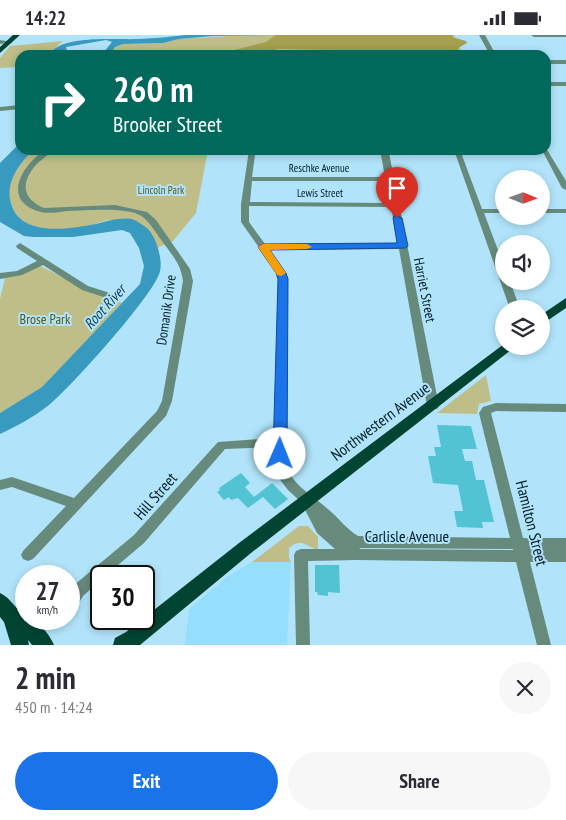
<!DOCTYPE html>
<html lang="en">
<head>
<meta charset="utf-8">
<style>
  body { margin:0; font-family:"PT Sans Narrow",sans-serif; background:#f7f7f7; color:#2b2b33; height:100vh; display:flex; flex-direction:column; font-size:19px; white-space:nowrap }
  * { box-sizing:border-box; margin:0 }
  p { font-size:16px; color:#7c7c81 }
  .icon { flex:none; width:28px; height:28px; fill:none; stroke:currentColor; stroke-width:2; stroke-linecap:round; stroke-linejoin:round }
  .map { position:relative; height:610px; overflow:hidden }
  .panel { display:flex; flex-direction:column; background:#fff; flex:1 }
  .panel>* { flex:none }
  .guide { position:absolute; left:15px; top:15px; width:536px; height:105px; border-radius:15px; box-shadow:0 2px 8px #0003; background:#00695c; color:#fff; overflow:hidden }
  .needle { width:32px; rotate:91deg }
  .controls { position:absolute; left:495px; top:135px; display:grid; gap:10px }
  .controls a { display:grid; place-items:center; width:55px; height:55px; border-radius:50%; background:#fff; box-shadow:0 2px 8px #0003; font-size:25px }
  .speed { position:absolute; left:15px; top:530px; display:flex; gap:10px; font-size:25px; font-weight:700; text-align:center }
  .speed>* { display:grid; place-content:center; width:65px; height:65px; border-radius:50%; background:#fff; box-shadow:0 2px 8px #0003; line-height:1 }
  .speed small { font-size:12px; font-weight:400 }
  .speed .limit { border:2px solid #111; border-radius:8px; background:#fff; color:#111 }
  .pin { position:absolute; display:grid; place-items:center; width:42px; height:42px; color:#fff; margin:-51px -21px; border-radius:50% 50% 50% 0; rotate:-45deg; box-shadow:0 0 5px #0007 }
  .pin .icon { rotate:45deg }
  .me { position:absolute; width:55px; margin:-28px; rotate:1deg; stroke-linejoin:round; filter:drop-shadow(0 0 4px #0008) }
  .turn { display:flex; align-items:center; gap:18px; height:105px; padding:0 15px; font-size:22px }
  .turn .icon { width:65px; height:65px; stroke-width:2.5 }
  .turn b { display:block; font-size:35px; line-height:42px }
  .round { display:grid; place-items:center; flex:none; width:52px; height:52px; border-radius:26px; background:#f7f7f7 }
  .head { display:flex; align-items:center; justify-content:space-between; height:85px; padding:0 15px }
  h1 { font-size:30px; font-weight:700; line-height:38px }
  .cta { display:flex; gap:10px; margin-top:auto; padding:10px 15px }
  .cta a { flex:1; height:58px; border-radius:30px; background:#1a73e8; color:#fff; font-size:20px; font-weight:700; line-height:58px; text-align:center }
  .cta a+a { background:#f7f7f7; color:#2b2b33 }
  .status { display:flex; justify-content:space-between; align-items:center; height:35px; padding:0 25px; background:#fff; direction:ltr }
  .status svg { height:14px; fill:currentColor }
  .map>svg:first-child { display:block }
  .built { fill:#95defe }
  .green { fill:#bfbe89 }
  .forest { fill:#a4a04f }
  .water { fill:#399abf }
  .building { fill:#51c3d2 }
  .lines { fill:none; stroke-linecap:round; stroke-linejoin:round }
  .minor { fill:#668a7b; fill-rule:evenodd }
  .major { fill:#004431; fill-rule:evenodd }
  .route { fill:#1a73e8; stroke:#114b97 }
  .slow { fill:#f59e0b }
  .labels { text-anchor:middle; stroke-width:4; stroke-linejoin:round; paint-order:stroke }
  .far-street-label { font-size:11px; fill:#021c26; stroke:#b1e4fa }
  .far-park-label { font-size:11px; fill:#585518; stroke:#b1e4fa }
  .street-label { font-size:14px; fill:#021c26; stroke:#b1e4fa }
  .park-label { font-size:14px; fill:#585518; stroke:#b1e4fa }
  .water-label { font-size:15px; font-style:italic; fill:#153f4f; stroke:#b1e4fa }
  .near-street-label { font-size:16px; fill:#021c26; stroke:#b1e4fa }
</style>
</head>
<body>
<div class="status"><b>14:22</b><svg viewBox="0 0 49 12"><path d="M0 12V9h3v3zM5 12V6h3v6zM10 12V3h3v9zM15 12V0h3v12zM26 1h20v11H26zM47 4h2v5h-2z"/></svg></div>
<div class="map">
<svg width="566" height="610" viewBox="0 0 566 610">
  <rect width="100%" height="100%" fill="#b1e4fa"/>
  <!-- built -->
  <polygon class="built" points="252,527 291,527 287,610 185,610 189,574 228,541"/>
  <!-- green -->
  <g class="green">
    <polygon points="245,0 454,0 463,19 261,15 260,20 123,20 113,15 115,12 123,9 163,8 179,4"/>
    <polygon points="63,6 52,16 53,20 20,20 20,32 0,33 0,23 10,11"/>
    <path d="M33,115H208L196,178L173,206L157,213L149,195C136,192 123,187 111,185C105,185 98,188 92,190C65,196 17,201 10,165C6,146 20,128 33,115Z"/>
    <polygon points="40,231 85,253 113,262 122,268 42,352 0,378 0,264 5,243"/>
    <polygon points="486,340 491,366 479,369 477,379 437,378"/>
    <path d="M299,491H308L318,502V515C307,512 301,502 289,513V523L291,527H252Z"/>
  </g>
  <!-- forest -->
  <polygon class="forest" points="276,0 453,0 452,2 466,6 467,8 458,13 458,17 447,17 278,14 264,20 219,19 266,7"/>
  <!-- water -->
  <g class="water">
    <path d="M186,0H276L213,1L179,4L163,8L123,9L115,12L113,15L123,20H107L104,17L112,7L106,5L66,12L68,20H53L52,16C68,0 116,5 139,4C155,3 170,2 186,0Z"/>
    <path d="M20,108V115H33C20,128 7,145 10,164C16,201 63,195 90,190C104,188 117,182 131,184C136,185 144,191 148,194C156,202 163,225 160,236C156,258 69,354 49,370C34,382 17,391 0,399V378L42,352L140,249L144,231L139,213L130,198L122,195L73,202H33L24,201L0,187V128Z"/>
  </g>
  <!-- building -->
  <g class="building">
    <polygon points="437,390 471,391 477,414 462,414 465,426 472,426 476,445 484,445 494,487 482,487 483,493 457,492 454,476 463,476 458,450 433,448 428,421 436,421 434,412 441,412"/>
    <polygon points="241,438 250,448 245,452 254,462 272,448 288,464 275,474 263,462 248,473 238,463 231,465 229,462 224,465 217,457 220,455 219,453"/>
    <polygon points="315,530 339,530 340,558 328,557 328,561 318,560 317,557 315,557"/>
  </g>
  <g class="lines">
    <!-- minor -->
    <g class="minor">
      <polygon points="479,0 485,0 496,20 490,20"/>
      <polygon points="531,0 566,0 566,2 534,2"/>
      <polygon points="0,5 12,7 0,9"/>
      <rect x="546" y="25" width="20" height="4"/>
      <rect x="546" y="47" width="20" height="4"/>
      <polygon points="20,70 20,74 0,76 0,72"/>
      <polygon points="546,113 566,146 566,155 562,153 542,115 546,115"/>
      <path d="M45,115H53C48,121 40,125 35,131C20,149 23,164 44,173L115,170L147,177L156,185L190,234L193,246L172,366L166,381L33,524L28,526L23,524L21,520L23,516L66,471L12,452L0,455V445L12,442L74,463L157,376L162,366L183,246C181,229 172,220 162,206C156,198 151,189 143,182C127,171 87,176 68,176C59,177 49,179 41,177C0,166 22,130 45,115Z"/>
      <path d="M249,115H387L389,118L439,371L437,374H429L427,371L399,214L269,215L285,238L288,245L286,431C293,451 314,461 329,475C339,483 346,494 358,501L510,503L479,378L483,372L496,368L566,369V377L496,376L491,378L523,503H566V527H530L551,610H537L516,527L357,525L308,526L310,610H296L294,520L296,516L301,514H335L317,498L301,467L288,455L278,442L274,431V412L225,414L144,508L105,541H101V545L83,561L74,576L69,578V558L73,551L134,500L218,407L275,403L278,245L277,238L241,187V169ZM255,120H381L385,142H252ZM252,146H386L390,168L250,167ZM249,171L391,172L398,208L265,209L249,187ZM359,513L513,514V515L361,514Z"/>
      <polygon points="454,115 460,115 482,174 504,174 504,178 484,178 504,231 504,246 510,246 520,274 510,274"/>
      <rect x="541" y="174" width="25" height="4"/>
      <polygon points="20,208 88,251 116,260 118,262 113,265 82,255 43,230 22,240 0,244 0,238 17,236 37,226 17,213 16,211"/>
    </g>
    <!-- major -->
    <g class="major">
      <polygon points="13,0 20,0 0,18 0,12"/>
      <polygon points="566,263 566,273 541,290 541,280"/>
      <polygon points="504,309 504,311 516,311 251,518 140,610 113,610 115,603 126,597 239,508"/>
      <path d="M0,558C11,563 16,575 26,581V584C38,584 50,600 54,610H32L28,605L29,610H11L4,587L0,582Z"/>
    </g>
  </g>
  <!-- route -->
  <polygon class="route" points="394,181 397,181 402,183 408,211 406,213 270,215 286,238 288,244 287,419 285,423 280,424 275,423 273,419 278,244 276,238 258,212 263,209 397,208 393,183"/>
  <!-- slow -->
  <polygon class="slow" points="263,209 307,209 312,212 307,214 270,215 286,238 281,241 277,240 258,212"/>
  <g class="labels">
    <!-- far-street labels -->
    <g class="far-street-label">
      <text x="319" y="137">Reschke Avenue</text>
      <text x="320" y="162">Lewis Street</text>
    </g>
    <!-- far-park labels -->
    <g class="far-park-label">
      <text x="161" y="159">Lincoln Park</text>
    </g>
    <!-- street labels -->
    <g class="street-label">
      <text transform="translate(425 255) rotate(79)" y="5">Harriet Street</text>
      <text transform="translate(166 275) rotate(-82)" y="5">Domanik Drive</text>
    </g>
    <!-- park labels -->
    <g class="park-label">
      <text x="45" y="289">Brose Park</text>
    </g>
    <!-- water labels -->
    <g class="water-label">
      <text transform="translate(105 272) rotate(-48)" y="5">Root River</text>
    </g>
    <!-- near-street labels -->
    <g class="near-street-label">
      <text transform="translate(380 386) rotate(-37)" y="6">Northwestern Avenue</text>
      <text transform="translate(155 461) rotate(-49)" y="6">Hill Street</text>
      <text transform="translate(532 488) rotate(76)" y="6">Hamilton Street</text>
      <text x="407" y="507">Carlisle Avenue</text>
    </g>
  </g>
</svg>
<div class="controls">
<a><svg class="needle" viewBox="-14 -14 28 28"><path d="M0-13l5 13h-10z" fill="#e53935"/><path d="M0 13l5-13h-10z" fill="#7c7c81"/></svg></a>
<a><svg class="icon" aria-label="sound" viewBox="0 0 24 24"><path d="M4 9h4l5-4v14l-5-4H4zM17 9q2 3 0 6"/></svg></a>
<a><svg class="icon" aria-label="layers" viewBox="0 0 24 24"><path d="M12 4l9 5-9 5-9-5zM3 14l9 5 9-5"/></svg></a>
</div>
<div class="speed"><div>27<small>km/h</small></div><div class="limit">30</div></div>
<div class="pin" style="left:397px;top:183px;background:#d93025"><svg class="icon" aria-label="arrive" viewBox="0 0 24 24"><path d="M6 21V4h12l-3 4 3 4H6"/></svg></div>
<svg class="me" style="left:280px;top:419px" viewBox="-20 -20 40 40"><circle r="19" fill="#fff"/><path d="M0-13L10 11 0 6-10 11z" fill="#1a73e8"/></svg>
<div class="guide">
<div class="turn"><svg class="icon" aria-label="right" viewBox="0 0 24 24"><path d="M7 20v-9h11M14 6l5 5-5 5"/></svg><div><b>260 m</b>Brooker Street</div></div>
</div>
</div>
<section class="panel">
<div class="head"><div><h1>2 min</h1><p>450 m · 14:24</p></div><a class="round"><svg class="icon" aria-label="close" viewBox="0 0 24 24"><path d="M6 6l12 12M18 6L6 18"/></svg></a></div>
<div class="cta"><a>Exit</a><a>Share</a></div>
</section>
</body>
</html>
